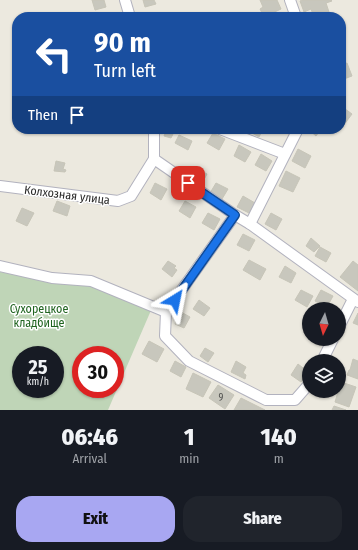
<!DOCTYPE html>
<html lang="en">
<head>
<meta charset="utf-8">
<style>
  body { margin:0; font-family:"Fira Sans Condensed",sans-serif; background:#20242c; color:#f1f3f6; height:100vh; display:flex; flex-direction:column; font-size:15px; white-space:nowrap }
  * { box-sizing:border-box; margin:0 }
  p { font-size:13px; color:#9ea1a6 }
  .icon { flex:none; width:22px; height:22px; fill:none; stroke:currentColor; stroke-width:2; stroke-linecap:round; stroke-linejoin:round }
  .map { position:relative; height:410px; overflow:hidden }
  .drawer { display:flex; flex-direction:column; background:#171b24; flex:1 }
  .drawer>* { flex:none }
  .guide { position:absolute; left:12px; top:12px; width:334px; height:122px; border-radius:16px; box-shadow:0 1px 3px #0004; background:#1a4fa0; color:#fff; overflow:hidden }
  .needle { width:26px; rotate:185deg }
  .tools { position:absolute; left:302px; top:302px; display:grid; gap:8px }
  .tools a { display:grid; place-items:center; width:44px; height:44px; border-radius:50%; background:#171b24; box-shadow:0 1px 3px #0004; font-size:20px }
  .speed { position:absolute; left:12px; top:346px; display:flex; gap:8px; font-size:20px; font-weight:700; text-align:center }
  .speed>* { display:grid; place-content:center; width:52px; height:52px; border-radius:50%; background:#171b24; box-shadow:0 1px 3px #0004; line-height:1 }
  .speed small { font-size:10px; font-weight:400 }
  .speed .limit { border:6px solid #d22; background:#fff; color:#111 }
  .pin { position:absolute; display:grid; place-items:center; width:34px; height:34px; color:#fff; margin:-17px; border-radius:8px; box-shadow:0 2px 6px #0006 }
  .me { position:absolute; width:44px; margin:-22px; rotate:35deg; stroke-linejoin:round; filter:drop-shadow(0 0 3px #0008) }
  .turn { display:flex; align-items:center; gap:14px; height:84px; padding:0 16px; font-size:18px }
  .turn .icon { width:52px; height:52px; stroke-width:2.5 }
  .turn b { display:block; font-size:28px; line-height:34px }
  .then { display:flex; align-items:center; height:38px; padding:0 16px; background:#0003; gap:8px; font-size:15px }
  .eta { display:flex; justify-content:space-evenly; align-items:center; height:68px; text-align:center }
  .eta b { font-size:24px; font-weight:800; line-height:28px }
  .button { display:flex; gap:8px; margin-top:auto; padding:8px 16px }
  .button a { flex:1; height:46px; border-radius:16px; background:#a8a7f2; color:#111; font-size:16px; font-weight:800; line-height:46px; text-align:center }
  .button a+a { background:#20242c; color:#f1f3f6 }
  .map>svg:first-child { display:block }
  .cemetery { fill:#bfd5b7; fill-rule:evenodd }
  .building { fill:#c8c7bd; stroke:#c7c5b8 }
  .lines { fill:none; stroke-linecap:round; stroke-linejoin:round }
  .minor-casing { stroke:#b2b2be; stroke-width:12 }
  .minor { stroke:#fff; stroke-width:10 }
  .route-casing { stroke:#114b97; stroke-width:10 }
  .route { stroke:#1a73e8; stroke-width:7 }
  .labels { text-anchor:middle; stroke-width:3; stroke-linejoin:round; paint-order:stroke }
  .number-label { font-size:10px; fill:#525250 }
  .street-label { font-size:12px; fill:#2b2b2b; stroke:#fff }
  .park-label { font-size:12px; fill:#206420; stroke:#fff }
</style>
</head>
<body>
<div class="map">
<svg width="358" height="410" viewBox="0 0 358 410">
  <rect width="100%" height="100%" fill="#ece9df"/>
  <!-- cemetery -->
  <path class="cemetery" d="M0,272L92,283L152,308L108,410H0ZM21,355H55V389H21ZM81,355H115V389H81Z"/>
  <!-- building -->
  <g class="building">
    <polygon points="92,0 104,0 106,7 95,10"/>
    <polygon points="143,0 154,0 156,4 145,7"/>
    <polygon points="260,0 277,0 281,9 264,17 260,9 263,7"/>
    <polygon points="302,0 331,0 332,1 326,3 329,12 314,17 311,9 304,12 300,1"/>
    <polygon points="347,63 352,76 341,80 341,65"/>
    <polygon points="341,106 352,114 343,126 341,125"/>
    <polygon points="167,129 175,130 171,138 164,136"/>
    <polygon points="254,129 263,129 259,137 252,133"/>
    <polygon points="308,129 321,129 316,136"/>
    <polygon points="213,133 225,139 219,150 207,143"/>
    <polygon points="179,135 192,141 188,150 175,143"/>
    <polygon points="239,145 251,152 245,162 234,156"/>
    <polygon points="298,149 311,156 305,168 292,161"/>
    <polygon points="261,154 272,161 266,171 255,165"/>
    <polygon points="56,161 65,163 63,169 66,170 65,172 54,171"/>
    <polygon points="196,168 207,174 201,185 190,178"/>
    <polygon points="286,171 300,178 293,192 279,186"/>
    <polygon points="155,183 167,189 161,200 150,193"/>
    <polygon points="216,183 228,189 222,199 210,193"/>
    <polygon points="243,196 255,203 249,213 237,207"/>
    <polygon points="57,201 70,206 67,216 53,211"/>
    <polygon points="185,201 196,207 190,218 179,211"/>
    <polygon points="22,208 34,213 27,226 16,221"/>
    <polygon points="208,213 220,219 214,230 202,223"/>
    <polygon points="271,213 282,219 276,230 265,224"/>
    <polygon points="243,234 255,240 249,251 237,245"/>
    <polygon points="311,238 320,246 314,252 306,246"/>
    <polygon points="320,247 331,253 326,262 315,256"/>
    <polygon points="249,260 266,269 260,280 243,270"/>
    <polygon points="168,261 176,266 174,268 177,270 172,277 162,269"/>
    <polygon points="353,261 358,265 358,291 340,277"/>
    <polygon points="285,266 296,273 291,283 279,277"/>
    <polygon points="301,290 313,296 307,307 295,300"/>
    <polygon points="321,290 333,296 327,307 315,301"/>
    <polygon points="199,300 210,308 204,316 193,309"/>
    <polygon points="181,312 190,317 184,328 175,324"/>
    <polygon points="358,313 358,325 353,323"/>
    <polygon points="149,341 164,349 157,362 142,354"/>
    <polygon points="205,348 214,353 208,362 200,356"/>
    <polygon points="353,359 358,361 358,379 347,375 349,370 350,370"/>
    <polygon points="175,361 186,367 181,377 170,371"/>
    <polygon points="236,361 246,367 243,373 246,375 245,379 231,372"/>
    <polygon points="298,364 308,372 301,382 291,375"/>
    <polygon points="193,373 211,382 203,397 186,389"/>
    <polygon points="341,382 356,387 349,407 335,402"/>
    <polygon points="218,385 234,395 225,409 209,398"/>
    <polygon points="241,398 265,410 234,410"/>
    <polygon points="334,406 346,410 332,410"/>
  </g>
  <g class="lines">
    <!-- minor casing -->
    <g class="minor-casing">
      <g id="minor">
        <polyline points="125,0 130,17"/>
        <polyline points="290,0 296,17"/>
        <polyline points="220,129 285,154"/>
        <polyline points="154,159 235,215 250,224 358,302"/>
        <polyline points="0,186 118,201 131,196 154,159 154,129"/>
        <polyline points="235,215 166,312 165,336 189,361 266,400 295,400 309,384"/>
        <polyline points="250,224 298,129"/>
        <polyline points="0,266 52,278 91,281 166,312"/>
        <polyline points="339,327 353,299"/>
        <polyline points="322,361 333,339"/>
      </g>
    </g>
    <!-- minor -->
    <use href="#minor" class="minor"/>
  </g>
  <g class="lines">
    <!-- route casing -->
    <g class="route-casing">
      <polyline id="route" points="175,300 235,215 188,183"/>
    </g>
    <!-- route -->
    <use href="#route" class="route"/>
  </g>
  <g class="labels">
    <!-- number labels -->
    <g class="number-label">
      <text x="221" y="401">9</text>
    </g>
    <!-- street labels -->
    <g class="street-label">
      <text transform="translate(67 195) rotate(7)" y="4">Колхозная улица</text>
    </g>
    <!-- park labels -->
    <g class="park-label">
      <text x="39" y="313">Сухорецкое<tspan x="39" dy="14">кладбище</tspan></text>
    </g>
  </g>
</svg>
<div class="tools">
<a><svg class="needle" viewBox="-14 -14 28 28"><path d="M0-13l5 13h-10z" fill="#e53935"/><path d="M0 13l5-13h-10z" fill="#9ea1a6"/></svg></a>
<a><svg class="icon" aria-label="layers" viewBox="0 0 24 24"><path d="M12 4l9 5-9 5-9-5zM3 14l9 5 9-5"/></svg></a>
</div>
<div class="speed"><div>25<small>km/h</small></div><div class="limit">30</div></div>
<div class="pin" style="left:188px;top:183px;background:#d93025"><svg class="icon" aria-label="arrive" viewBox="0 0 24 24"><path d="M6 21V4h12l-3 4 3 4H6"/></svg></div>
<svg class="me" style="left:175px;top:300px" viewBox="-20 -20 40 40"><path d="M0-17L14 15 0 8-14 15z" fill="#1a73e8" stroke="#fff" stroke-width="4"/></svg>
<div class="guide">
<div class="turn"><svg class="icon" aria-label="left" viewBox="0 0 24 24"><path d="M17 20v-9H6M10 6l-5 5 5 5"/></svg><div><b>90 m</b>Turn left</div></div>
<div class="then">Then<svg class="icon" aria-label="arrive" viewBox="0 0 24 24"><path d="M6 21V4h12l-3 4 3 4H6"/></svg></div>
</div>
</div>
<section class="drawer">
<div class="eta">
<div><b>06:46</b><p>Arrival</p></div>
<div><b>1</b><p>min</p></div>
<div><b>140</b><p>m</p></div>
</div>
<div class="button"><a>Exit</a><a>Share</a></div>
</section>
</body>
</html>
